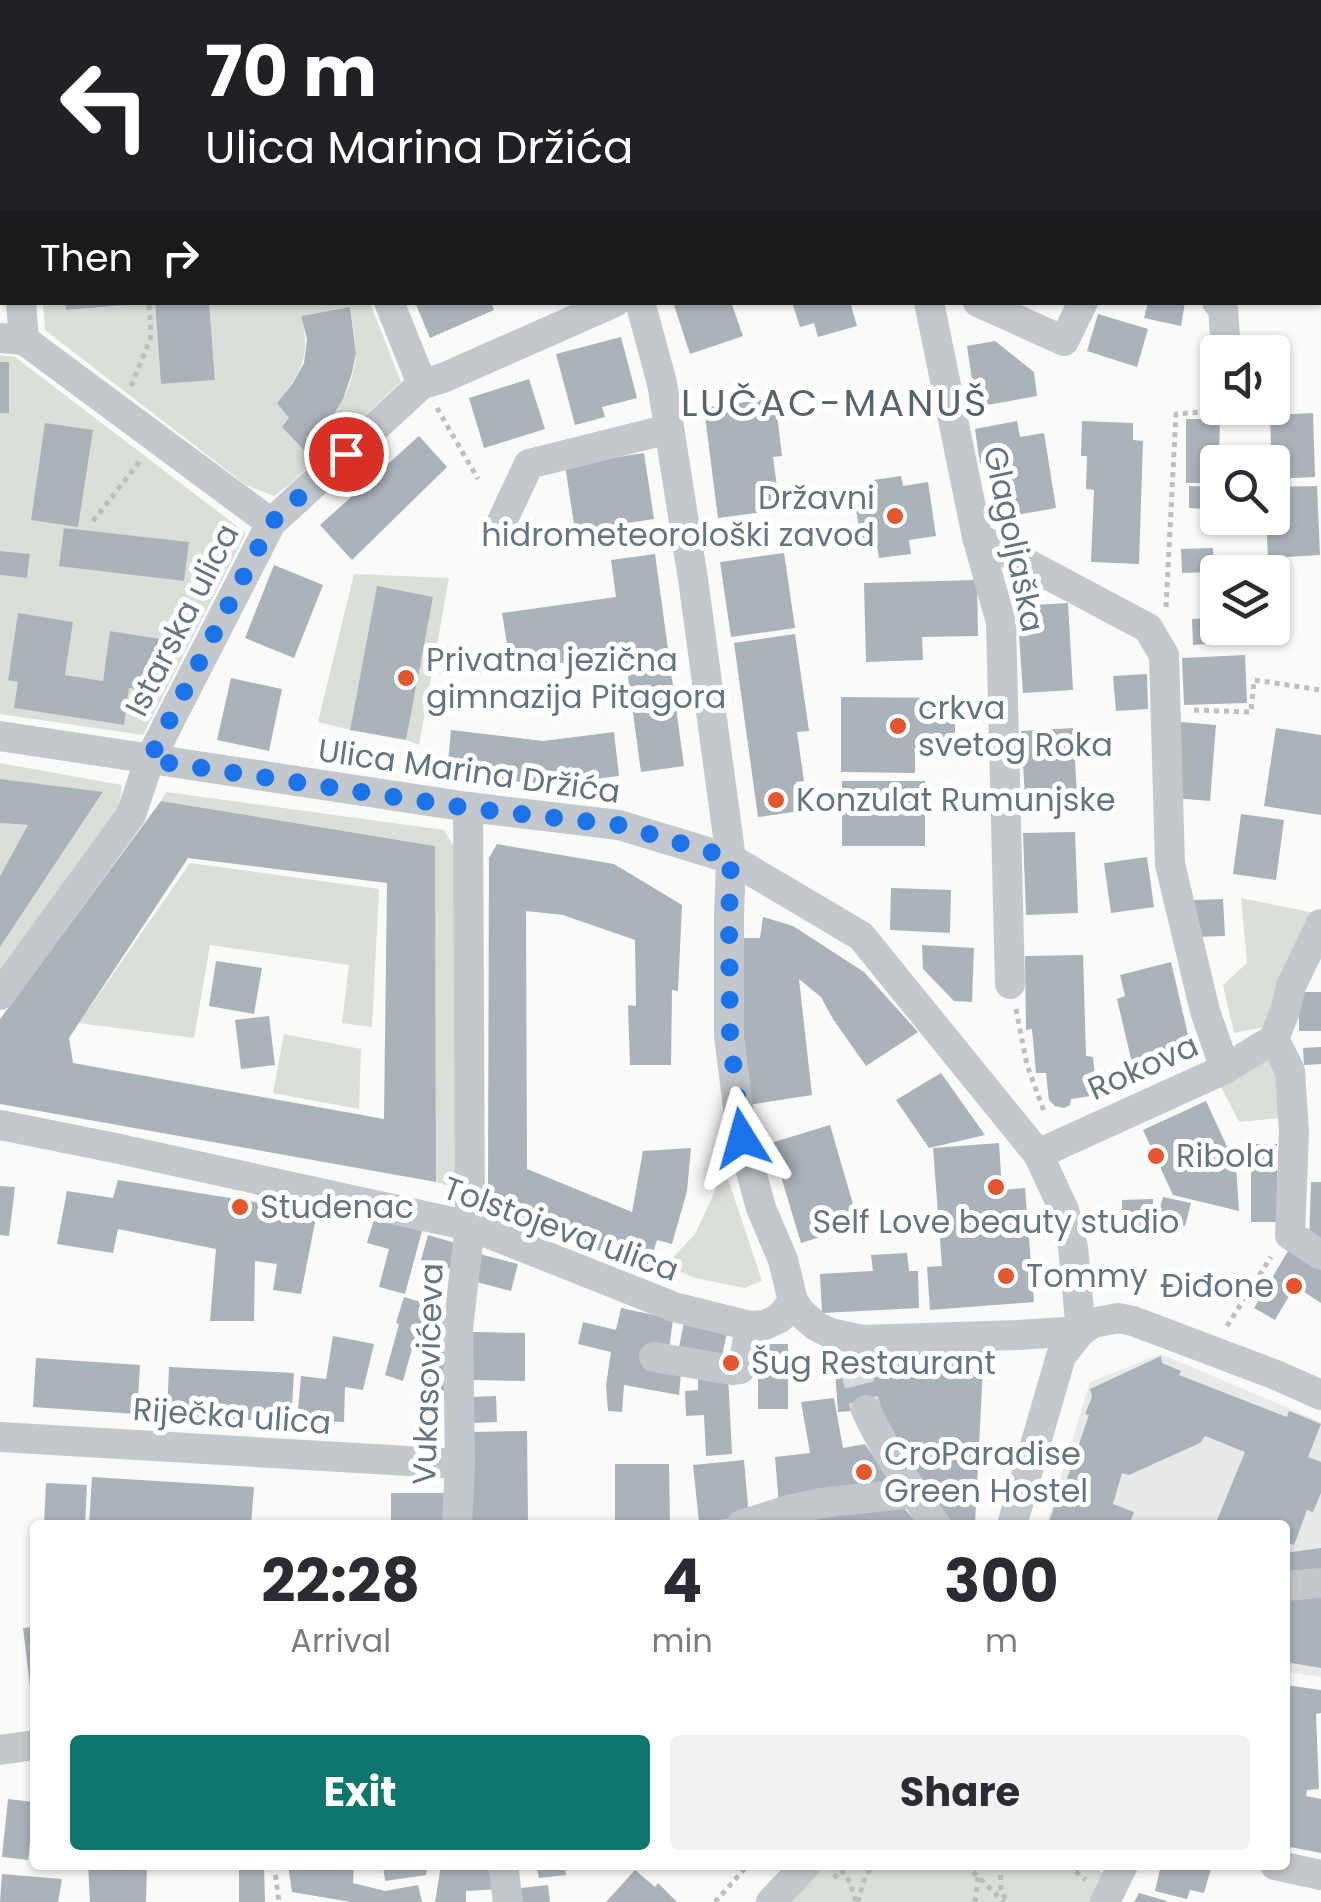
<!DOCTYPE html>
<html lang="en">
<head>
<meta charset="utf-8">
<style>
  body { margin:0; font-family:Poppins,sans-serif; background:#f2f2f3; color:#2b2b33; height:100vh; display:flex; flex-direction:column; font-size:38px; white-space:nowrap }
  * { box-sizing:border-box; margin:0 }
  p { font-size:32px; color:#7c7c81 }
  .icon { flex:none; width:55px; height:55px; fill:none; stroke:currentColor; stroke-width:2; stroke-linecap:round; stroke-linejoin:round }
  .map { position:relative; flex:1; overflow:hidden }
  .details { position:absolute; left:30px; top:1520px; width:1260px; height:350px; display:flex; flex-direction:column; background:#fff; border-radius:10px; box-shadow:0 2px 8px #0004 }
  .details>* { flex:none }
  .hud { position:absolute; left:0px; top:0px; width:1322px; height:305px; box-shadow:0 2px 8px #0004; background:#202124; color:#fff; overflow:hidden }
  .fabs { position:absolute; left:1200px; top:335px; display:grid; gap:20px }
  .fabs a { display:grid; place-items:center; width:90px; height:90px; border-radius:10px; background:#fff; box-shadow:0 2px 8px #0004; font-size:50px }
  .pin { position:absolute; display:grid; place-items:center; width:85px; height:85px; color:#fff; margin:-42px; border:5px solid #fff; border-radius:50%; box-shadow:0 2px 10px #0007 }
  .me { position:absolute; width:110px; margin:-55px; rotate:352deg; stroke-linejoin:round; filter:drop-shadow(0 0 8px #0008) }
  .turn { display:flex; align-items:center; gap:35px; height:210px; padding:0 40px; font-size:45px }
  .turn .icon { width:130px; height:130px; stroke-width:2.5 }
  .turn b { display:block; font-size:70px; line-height:85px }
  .then { display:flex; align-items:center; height:95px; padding:0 40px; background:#0003; gap:20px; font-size:38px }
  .eta { display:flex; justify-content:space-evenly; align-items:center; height:170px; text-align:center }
  .eta b { font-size:60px; font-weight:700; line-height:70px }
  .button { display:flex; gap:20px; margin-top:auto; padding:20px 40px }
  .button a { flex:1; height:115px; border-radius:10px; background:#0f766e; color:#fff; font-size:40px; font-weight:700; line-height:115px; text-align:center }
  .button a+a { background:#f2f2f3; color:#2b2b33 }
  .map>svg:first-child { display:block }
  .built { fill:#e8e9e9 }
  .green { fill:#dadfd7; fill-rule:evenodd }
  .building { fill:#aab3b9; fill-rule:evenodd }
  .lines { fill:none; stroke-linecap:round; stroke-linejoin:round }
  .minor-tunnel { stroke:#d5d9db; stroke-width:30; stroke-dasharray:30 15; stroke-linecap:butt }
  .path { stroke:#bbbfc2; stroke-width:5; stroke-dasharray:5 5; stroke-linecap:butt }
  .minor { stroke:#c3c8cc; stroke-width:30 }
  .route { stroke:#1a73e8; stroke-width:18; stroke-dasharray:0 32.4 }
  .poi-dot { fill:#e4572e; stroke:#fff; stroke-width:4 }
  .labels { text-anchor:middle; stroke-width:10; stroke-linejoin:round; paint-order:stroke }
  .poi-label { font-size:32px; fill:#657683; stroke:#fff; text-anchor:start }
  .street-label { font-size:32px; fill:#657683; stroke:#fff }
  .quarter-label { font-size:38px; letter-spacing:2.5px; fill:#57646e; stroke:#fff }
</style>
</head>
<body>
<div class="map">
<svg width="1321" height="1902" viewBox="0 0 1321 1902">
  <rect width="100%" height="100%" fill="#fafaf8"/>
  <!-- built -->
  <polygon class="built" points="1161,1354 1321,1422 1321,1677 1285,1672 1285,1525 1046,1525 1090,1382"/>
  <!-- green -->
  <g class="green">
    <path d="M43,303H65L66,310L123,306V303H155L162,384L215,380L209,303H370L401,382L290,484L274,496L246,485L45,330ZM350,307C352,323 356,339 356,354C354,391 329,425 304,450L289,418L277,403C302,372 311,356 301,316Z"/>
    <path d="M0,355L15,357L246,533L143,735L0,714V575L27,578L30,555L0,551V413H9V363L0,362ZM19,614L73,622L65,675L103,681L110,631L161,639L153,691L129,688L123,725L15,708L18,682L8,679Z"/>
    <polygon points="354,574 449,578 419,745 406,740 432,597 377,587 350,730 318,722"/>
    <polygon points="0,763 122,785 118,812 0,975 0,947 103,793 0,779"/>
    <polygon points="166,792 444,830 454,847 456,1188 436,1182 435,846 161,801"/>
    <polygon points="0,823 28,825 0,876"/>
    <polygon points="190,863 379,889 372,1027 342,1023 349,965 210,945 194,1038 79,1023"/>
    <polygon points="1241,898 1315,913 1270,1026 1234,1033 1223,985 1247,963"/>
    <polygon points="284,1034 361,1049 359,1109 273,1093"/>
    <polygon points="1270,1054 1279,1074 1279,1118 1239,1122 1219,1083"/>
    <polygon points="722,1161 762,1281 744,1288 695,1278 666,1265 695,1234 715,1191"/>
    <polygon points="826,1865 1093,1865 1108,1878 1092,1902 790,1902"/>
  </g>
  <!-- building -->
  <g class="building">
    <polygon points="65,302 127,302 127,305 66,310"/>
    <polygon points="155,302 209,302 215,380 161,384"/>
    <polygon points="415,302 491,302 494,310 430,338"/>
    <polygon points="673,302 731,302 743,336 690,354"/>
    <polygon points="792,302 850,302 857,326 818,337 814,323 800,327"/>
    <polygon points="1148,302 1185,302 1181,326 1144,318"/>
    <polygon points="350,307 356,353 352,373 343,399 324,430 304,450 282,427 289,418 277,403 293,383 304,363 307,339 301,316"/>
    <polygon points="1098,314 1148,329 1137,367 1087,351"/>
    <polygon points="621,337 637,398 602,407 605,417 575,425 556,354"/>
    <polygon points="995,341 1034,372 1037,396 976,407 967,346"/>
    <rect x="0" y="362" width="9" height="51"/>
    <polygon points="529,379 545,429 484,448 469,398"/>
    <polygon points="775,398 782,456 773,457 780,510 718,518 704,408"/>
    <polygon points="1313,413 1315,477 1272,479 1270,415"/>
    <polygon points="1186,419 1220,419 1218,483 1186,483"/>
    <polygon points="1017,421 1020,437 1044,433 1056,508 1010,516 1003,473 987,476 986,463 980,463 975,429"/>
    <polygon points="1082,421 1133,423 1133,440 1143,441 1139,564 1091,562 1094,490 1086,489 1087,456 1081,456"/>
    <polygon points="45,423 93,430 78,527 31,520"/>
    <polygon points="419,436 447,467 352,560 320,525"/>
    <polygon points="644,453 654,519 575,531 565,465"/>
    <polygon points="901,476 903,486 928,482 936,536 909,540 911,554 879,558 876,539 861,542 854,496 875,493 873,480"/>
    <polygon points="1189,486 1218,487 1218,510 1189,508"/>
    <polygon points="1317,486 1320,555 1268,558 1266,518 1272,518 1272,487"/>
    <polygon points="64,528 189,542 184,581 59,566"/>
    <polygon points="1213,548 1214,572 1182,573 1181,549"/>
    <polygon points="0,551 30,554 27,578 0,575"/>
    <polygon points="784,553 795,628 731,637 720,562"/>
    <polygon points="655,554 684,766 641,772 625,654 511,670 502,613 616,597 611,560"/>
    <polygon points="274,565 323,585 294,658 245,638"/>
    <polygon points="977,580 978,636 922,637 923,660 866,662 864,583"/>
    <polygon points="1218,582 1218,610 1207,611 1205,584"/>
    <polygon points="377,586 433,597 406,740 350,730"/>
    <polygon points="1068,603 1073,690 1023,693 1017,606"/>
    <polygon points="18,613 73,622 65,675 103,681 110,631 161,639 153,691 129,688 124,725 14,708 18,682 8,680"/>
    <polygon points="1218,618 1218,628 1247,628 1248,641 1193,645 1192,619"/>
    <polygon points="795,634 809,731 797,732 804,781 796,782 800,811 758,817 734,643"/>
    <polygon points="1245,655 1247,703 1184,705 1182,658"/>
    <polygon points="1147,674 1148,709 1116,711 1113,676"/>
    <polygon points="231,678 282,689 269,751 217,740"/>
    <polygon points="841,697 955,698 955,754 915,754 915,773 841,772"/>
    <polygon points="1181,722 1216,725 1210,801 1174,798"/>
    <polygon points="1073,728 1077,794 1025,797 1021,731"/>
    <polygon points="1276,728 1321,735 1321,815 1264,806"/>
    <polygon points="451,730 543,741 614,732 619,776 544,785 447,773"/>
    <polygon points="0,779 103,792 0,947 0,876 28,825 0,823"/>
    <rect x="842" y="781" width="83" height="65"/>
    <path d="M161,801L435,846L436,1182L0,1104V1019ZM188,858L387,883L384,1119L73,1063L69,1038Z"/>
    <polygon points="1241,814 1284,820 1276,880 1233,874"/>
    <polygon points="1075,832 1078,913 1026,915 1023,833"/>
    <polygon points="497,844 614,864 682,905 678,991 672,990 671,1065 630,1065 628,1005 636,1006 635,940 563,915 526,911 527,1169 632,1212 643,1151 691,1148 687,1191 672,1244 657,1240 649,1266 600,1251 497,1206 491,1201 488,1190 489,858"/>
    <polygon points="1147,857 1154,907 1111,913 1104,863"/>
    <polygon points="891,888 951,890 950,933 890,930"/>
    <polygon points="1223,899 1225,936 1194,937 1193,900"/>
    <polygon points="763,917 793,926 864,972 918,1032 866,1066 833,1019 821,997 799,979 812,1095 748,1105 738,1027 741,938 760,938"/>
    <polygon points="922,945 974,948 972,1002 954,1001 923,969"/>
    <polygon points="1083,955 1086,1056 1093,1057 1097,1095 1071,1099 1070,1105 1064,1108 1055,1106 1049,1100 1046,1073 1036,1073 1032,1029 1026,1030 1025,956"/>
    <polygon points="216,961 262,968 254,1014 209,1006"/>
    <polygon points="1171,962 1189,1039 1168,1044 1171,1053 1132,1063 1117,999 1125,996 1120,975"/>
    <rect x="1299" y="992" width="22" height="39"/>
    <polygon points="269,1016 275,1065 241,1069 235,1020"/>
    <polygon points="1321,1047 1321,1064 1304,1065 1303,1048"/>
    <polygon points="941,1073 985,1135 929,1148 896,1100"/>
    <polygon points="1206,1101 1236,1166 1239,1211 1173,1195 1143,1130"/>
    <polygon points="830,1125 859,1225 801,1243 771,1143"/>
    <polygon points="999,1143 1002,1190 1025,1188 1034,1302 930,1310 927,1267 942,1266 933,1148"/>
    <rect x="1251" y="1144" width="26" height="78"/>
    <polygon points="118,1180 317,1212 301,1294 273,1290 277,1264 255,1261 254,1321 210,1321 216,1249 118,1229 113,1253 57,1244 67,1191 113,1198"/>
    <polygon points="1311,1182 1321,1182 1321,1241 1309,1241"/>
    <polygon points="0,1186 15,1187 9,1236 0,1235"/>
    <polygon points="1163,1197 1191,1203 1185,1226 1157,1219"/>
    <polygon points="1153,1199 1154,1230 1122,1231 1122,1200"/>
    <polygon points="374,1219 422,1231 405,1294 379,1287 389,1249 367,1243"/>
    <polygon points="428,1235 465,1246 458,1271 421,1260"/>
    <polygon points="1291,1246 1321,1265 1321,1303 1295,1286 1275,1320 1254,1308"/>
    <polygon points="472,1252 518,1264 511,1291 465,1279"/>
    <polygon points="907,1253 909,1271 918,1271 919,1308 822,1313 820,1274 873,1271 871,1255"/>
    <polygon points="404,1297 448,1310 441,1334 418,1327 403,1381 385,1375 399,1324 396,1323"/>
    <polygon points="621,1308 673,1319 669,1350 681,1373 679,1395 624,1385 622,1412 608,1411 606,1385 611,1352 578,1344 583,1322 616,1330"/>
    <polygon points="684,1322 727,1332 721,1361 678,1352"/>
    <polygon points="473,1332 525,1333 525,1381 472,1380"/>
    <polygon points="333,1336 374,1344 363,1390 345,1387 344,1422 297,1420 301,1376 326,1379"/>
    <rect x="758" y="1344" width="30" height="65"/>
    <polygon points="984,1347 975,1525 943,1525 881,1409 838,1412 834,1357"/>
    <polygon points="431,1352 445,1352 449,1391 428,1391 428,1381 422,1381 422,1361 432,1361"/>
    <polygon points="1161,1356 1162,1363 1181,1371 1179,1375 1287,1417 1289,1411 1321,1424 1308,1457 1321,1462 1321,1493 1313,1512 1307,1510 1294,1545 1285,1542 1285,1525 1215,1525 1245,1452 1205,1436 1200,1443 1129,1475 1122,1473 1113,1504 1134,1512 1129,1525 1048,1525 1056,1501 1059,1502 1089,1415 1085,1414 1092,1397 1090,1389"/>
    <polygon points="36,1358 140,1365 137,1414 33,1407"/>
    <polygon points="169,1367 294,1373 291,1422 167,1416"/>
    <polygon points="728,1374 732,1454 706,1456 704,1415 686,1416 685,1391 698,1390 698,1376"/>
    <polygon points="496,1396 497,1422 472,1423 471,1397"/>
    <polygon points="834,1398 843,1448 865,1444 895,1489 779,1505 775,1457 810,1453 801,1402"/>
    <polygon points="527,1431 528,1525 470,1525 470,1432"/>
    <polygon points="744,1460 749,1517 699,1522 693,1465"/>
    <polygon points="615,1464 669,1464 670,1524 615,1524"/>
    <polygon points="92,1477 254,1487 251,1525 89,1525"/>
    <polygon points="46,1483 87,1485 85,1525 44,1525"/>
    <rect x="391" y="1493" width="55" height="32"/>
    <polygon points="903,1507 919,1525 767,1525"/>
    <polygon points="1321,1548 1321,1571 1285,1575 1285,1553"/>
    <polygon points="1321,1591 1321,1668 1285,1662 1285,1594"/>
    <polygon points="35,1627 35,1686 30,1686 23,1628"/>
    <polygon points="1285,1685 1321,1690 1321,1713 1316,1714 1319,1789 1307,1790 1306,1796 1321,1799 1321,1853 1285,1846"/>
    <polygon points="8,1799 34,1802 28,1860 2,1857"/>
    <polygon points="88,1865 147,1865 146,1902 90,1902"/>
    <polygon points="239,1865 264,1865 265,1902 239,1902"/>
    <polygon points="288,1865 354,1865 353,1883 385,1891 418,1885 422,1902 351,1902 292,1892"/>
    <polygon points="383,1865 428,1865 426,1875 385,1881"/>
    <polygon points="441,1865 495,1865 500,1889 466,1891 466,1902 435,1902"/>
    <polygon points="536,1865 565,1865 566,1875 539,1878"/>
    <polygon points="1161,1865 1212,1865 1204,1893 1190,1890 1187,1899 1155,1891"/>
    <polygon points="635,1870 655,1887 658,1883 677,1902 606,1902"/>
    <polygon points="2,1874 62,1879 58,1902 0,1902"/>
    <polygon points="548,1885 550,1902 522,1902 521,1888"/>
    <polygon points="1139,1893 1167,1901 1166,1902 1134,1902"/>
  </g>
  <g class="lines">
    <!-- minor-tunnel -->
    <polyline class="minor-tunnel" points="852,1356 866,1410"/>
    <!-- path -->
    <g class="path">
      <polyline points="131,386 151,337 149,302"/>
      <polyline points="437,408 478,479"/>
      <polyline points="93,521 140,461"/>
      <polyline points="1166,607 1176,414 1202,412"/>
      <polyline points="1194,710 1251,712 1254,680 1321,690"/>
      <polyline points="1016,1009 1027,1065 1045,1114"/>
      <polyline points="1227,1326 1271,1257"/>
      <polyline points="274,1865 279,1902"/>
      <polyline points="966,1865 1004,1902"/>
      <polyline points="1000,1865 1001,1889 1005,1899"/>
      <polyline points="1068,1865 1086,1880"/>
      <polyline points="841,1870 850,1882 856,1902"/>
      <polyline points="834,1878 846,1865"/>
      <polyline points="715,1902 748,1865"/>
      <polyline points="858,1902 865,1876 873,1865"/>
      <polyline points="975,1902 978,1877"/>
    </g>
    <!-- minor -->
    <g class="minor">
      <polyline points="3,0 3,2"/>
      <polyline points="268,0 269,2"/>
      <polyline points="537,0 538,2"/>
      <polyline points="802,0 802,2"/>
      <polyline points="990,2 990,0"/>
      <polyline points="1320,194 1321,194"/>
      <polyline points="21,302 24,340"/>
      <polyline points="389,302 422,384"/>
      <polyline points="640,302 662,383 693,579 731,859 729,916 729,1036 742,1138 761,1208 783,1260 793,1301 802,1314 816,1326 830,1333 862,1340 1018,1335 1081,1331"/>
      <polyline points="929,302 977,537 1001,622 1010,984"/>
      <polyline points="978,302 1064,341 1083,302"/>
      <polyline points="1217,302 1223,307 1226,352"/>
      <polyline points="0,338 24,340 271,523"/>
      <polyline points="1230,408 1230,410"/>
      <polyline points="496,534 529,464 669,429"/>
      <polyline points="977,537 1148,628 1164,655 1170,864 1205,1011 1225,1069"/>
      <polyline points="0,736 468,807 619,825 731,859 861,936 1038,1154 1064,1210 1073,1247 1081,1331"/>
      <polyline points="0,995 131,815 149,761 271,523 422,384 443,378 615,302"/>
      <polyline points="1274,1039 1290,1071 1294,1132 1290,1235 1321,1255"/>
      <polyline points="0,1125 115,1148 470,1226 674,1307 750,1326 765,1325 780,1318 793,1301"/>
      <polyline points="1038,1154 1225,1069 1274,1039 1285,1011 1291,986 1321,924"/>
      <polyline points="654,1357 732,1370 740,1369 744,1361 750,1326"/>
      <path d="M866,1410C885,1451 910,1489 936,1525"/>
      <polyline points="0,1437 460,1464"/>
      <polyline points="457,1525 460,1464 458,1328 470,1226 468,807"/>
      <polyline points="741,1525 785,1511 821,1503 913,1493"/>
      <polyline points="1012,1525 1061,1356 1081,1331 1093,1323 1118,1318 1133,1321 1276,1375 1321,1395"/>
      <polyline points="1285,1586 1321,1583"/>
      <polyline points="0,1750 35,1745"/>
      <polyline points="503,1865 508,1902"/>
      <polyline points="1275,1865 1321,1875"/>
      <polyline points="771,1902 806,1865"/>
      <polyline points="1105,1902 1123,1865"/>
    </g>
  </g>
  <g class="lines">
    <!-- route -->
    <polyline class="route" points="346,454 271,523 149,760 468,808 619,825 731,858 729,916 730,1036 742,1138"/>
  </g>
  <!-- markers -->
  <g class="poi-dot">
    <circle cx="895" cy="516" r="10"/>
    <circle cx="406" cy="678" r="10"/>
    <circle cx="898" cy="726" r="10"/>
    <circle cx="776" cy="800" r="10"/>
    <circle cx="1156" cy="1156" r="10"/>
    <circle cx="996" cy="1187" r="10"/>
    <circle cx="240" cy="1207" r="10"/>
    <circle cx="1006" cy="1276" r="10"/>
    <circle cx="1294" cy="1286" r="10"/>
    <circle cx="731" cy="1363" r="10"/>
    <circle cx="864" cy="1472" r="10"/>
  </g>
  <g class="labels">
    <!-- poi labels -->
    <g class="poi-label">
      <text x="875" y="509" text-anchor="end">Državni<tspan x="875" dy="37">hidrometeorološki zavod</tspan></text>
      <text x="426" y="671">Privatna jezična<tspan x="426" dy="37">gimnazija Pitagora</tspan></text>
      <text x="918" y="719">crkva<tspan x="918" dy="37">svetog Roka</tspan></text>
      <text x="796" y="811">Konzulat Rumunjske</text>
      <text x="1176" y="1167">Ribola</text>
      <text x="260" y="1218">Studenac</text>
      <text x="996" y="1233" text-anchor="middle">Self Love beauty studio</text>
      <text x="1026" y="1287">Tommy</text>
      <text x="1274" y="1297" text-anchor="end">Điđone</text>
      <text x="751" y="1374">Šug Restaurant</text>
      <text x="884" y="1465">CroParadise<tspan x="884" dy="37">Green Hostel</tspan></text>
    </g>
    <!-- street labels -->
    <g class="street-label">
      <text transform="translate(1014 539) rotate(78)" y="11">Glagoljaška</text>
      <text transform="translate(182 620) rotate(-63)" y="11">Istarska ulica</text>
      <text transform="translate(469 771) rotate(8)" y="11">Ulica Marina Držića</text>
      <text transform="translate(1143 1067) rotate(-24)" y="11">Rokova</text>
      <text transform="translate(561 1229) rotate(20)" y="11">Tolstojeva ulica</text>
      <text transform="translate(428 1374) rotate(-88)" y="11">Vukasovićeva</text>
      <text transform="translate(232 1416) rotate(4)" y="11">Riječka ulica</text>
    </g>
    <!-- quarter labels -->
    <g class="quarter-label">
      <text x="835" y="416">LUČAC-MANUŠ</text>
    </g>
  </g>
</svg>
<div class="fabs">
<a><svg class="icon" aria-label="sound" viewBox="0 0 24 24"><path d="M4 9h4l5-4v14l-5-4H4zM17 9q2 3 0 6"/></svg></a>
<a><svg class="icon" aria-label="search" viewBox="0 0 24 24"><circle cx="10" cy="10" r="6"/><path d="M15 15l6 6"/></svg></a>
<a><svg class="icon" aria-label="layers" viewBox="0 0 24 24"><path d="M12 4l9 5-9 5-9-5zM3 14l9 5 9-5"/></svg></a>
</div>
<div class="pin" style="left:346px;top:454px;background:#d93025"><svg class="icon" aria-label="arrive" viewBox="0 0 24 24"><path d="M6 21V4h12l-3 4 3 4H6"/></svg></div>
<svg class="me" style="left:742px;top:1138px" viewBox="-20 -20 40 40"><path d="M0-17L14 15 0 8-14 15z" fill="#1a73e8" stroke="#fff" stroke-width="4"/></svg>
<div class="hud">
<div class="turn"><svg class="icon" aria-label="left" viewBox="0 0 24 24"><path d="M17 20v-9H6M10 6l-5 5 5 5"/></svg><div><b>70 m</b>Ulica Marina Držića</div></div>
<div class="then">Then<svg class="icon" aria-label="right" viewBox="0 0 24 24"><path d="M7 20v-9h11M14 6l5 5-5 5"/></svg></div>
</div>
<section class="details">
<div class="eta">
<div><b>22:28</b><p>Arrival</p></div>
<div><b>4</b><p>min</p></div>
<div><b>300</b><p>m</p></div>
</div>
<div class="button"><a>Exit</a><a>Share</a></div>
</section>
</div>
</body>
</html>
